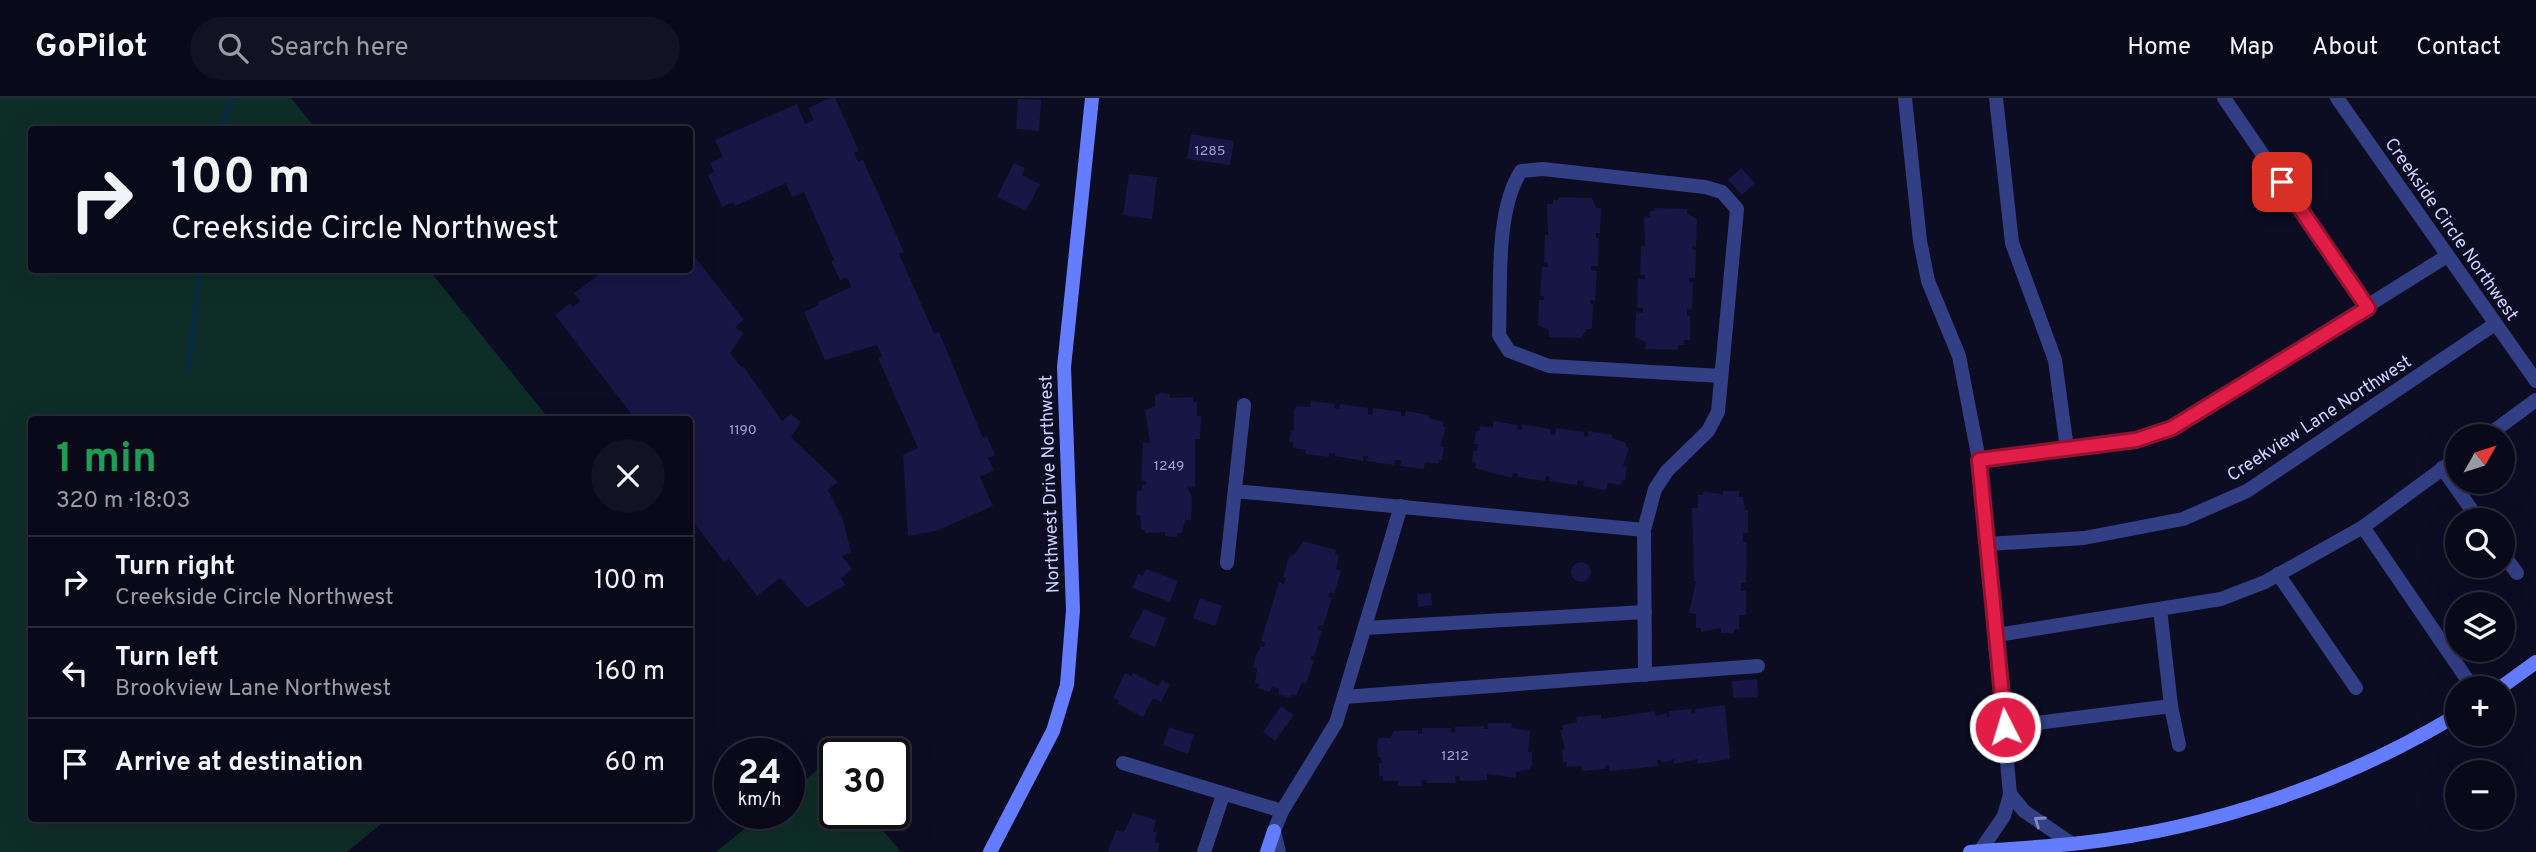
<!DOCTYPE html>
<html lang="en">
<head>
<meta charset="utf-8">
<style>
  body { margin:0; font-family:Overpass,sans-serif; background:#121223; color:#f1f3f6; height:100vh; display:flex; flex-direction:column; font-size:26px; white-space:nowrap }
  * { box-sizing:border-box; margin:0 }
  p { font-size:23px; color:#999aa2 }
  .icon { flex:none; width:38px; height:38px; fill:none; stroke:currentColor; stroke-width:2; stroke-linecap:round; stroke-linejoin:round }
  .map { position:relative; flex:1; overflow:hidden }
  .sheet { position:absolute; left:28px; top:318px; width:665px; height:406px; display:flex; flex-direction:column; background:#09091a; border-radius:7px; box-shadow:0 7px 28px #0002,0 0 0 2px #292a39 }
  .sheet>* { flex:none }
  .guide { position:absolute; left:28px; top:28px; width:665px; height:147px; border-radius:7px; box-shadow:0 7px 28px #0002,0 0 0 2px #292a39; background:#09091a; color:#f1f3f6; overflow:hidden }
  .needle { width:46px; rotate:51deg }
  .controls { position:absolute; left:2445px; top:326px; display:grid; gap:14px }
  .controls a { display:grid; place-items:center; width:70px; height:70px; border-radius:50%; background:#09091a; box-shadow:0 7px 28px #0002,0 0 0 2px #292a39; font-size:35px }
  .speed { position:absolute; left:714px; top:640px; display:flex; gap:14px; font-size:35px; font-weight:700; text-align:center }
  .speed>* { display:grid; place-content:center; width:91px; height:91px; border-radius:50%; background:#09091a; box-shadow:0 7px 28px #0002,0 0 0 2px #292a39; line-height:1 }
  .speed small { font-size:18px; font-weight:400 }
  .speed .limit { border:4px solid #111; border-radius:10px; background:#fff; color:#111 }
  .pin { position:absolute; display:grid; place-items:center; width:60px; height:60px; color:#fff; margin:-30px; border-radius:14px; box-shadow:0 4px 10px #0006 }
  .me { position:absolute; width:77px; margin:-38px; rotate:355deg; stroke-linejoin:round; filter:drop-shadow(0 0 5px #0008) }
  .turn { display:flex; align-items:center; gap:24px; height:147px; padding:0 28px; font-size:32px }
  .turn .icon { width:91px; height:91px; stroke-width:2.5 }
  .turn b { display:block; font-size:49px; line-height:60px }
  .round { display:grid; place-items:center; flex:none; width:74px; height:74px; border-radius:37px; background:#121223 }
  .head { display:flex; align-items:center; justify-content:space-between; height:119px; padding:0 28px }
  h1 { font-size:42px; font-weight:700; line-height:52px; color:#1e9e55 }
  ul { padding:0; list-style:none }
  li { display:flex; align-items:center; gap:21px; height:91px; padding:0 28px; border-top:2px solid #292a39 }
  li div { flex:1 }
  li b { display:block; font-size:26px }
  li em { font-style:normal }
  header { display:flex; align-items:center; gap:42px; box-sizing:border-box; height:98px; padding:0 35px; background:#09091a; border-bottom:2px solid #292a39 }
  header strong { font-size:33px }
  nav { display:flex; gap:38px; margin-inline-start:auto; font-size:24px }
  .search { width:490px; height:63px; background:#121223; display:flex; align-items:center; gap:18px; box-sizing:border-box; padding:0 24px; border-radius:38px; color:#999aa2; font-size:26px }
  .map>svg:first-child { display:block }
  .green { fill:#0e2d26 }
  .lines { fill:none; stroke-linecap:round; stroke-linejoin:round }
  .stream { stroke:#072a46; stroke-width:5 }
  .building { fill:#171645 }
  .street { stroke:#333f85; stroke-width:14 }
  .secondary { stroke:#647dff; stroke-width:14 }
  .oneway { stroke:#8088c2 }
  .route-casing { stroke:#92132f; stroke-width:18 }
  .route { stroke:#e11d48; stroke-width:12 }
  .labels { text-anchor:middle; stroke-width:7; stroke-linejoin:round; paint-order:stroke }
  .number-label { font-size:14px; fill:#a0a2d0 }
  .street-label { font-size:18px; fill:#cdd1ff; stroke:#0c0c23 }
</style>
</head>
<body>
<header>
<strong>GoPilot</strong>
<div class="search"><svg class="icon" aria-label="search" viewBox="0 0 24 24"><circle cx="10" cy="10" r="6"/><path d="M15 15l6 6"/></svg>Search here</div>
<nav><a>Home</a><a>Map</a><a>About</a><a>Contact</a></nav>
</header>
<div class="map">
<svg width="2536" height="754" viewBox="0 0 2536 754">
  <rect width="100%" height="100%" fill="#0c0c23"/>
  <!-- green -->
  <g class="green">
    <polygon points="0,0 291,0 316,31 32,32 32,172 429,172 550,322 32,322 32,721 387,721 347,754 0,754"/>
    <polygon points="827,664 835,673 835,716 869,716 901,754 716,754 763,716 789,716 789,695"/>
  </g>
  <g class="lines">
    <!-- stream -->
    <g class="stream">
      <polyline points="221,32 232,0"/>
      <polyline points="188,271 200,172"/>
    </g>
  </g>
  <!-- building -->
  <g class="building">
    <polygon points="830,0 835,0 859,53 854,55 858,64 863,62 904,154 899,156 934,235 939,234 983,340 987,338 995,357 988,360 994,372 980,379 993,408 936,433 908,438 903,357 918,350 878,260 882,258 877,247 825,262 804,214 819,207 818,204 851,189 847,179 840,182 831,163 834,162 804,94 792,99 786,85 735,108 733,104 722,109 708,77 714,74 710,65 723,59 715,42 797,6 805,26 814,22 808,10"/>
    <polygon points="1018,1 1041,2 1039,33 1016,31"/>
    <polygon points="1191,36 1234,43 1230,67 1187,61"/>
    <polygon points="1014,65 1025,70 1022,77 1040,86 1026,113 997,99"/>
    <polygon points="1741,70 1755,85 1742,97 1728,82"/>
    <polygon points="1129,76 1157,79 1152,121 1123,117"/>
    <polygon points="1559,99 1592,100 1596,110 1601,110 1600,135 1596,135 1596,140 1599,140 1598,168 1591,168 1591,172 1597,173 1595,203 1590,202 1590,206 1593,206 1592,231 1587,231 1581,240 1549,239 1549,232 1538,227 1539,202 1544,202 1544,198 1540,198 1542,169 1548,169 1548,165 1544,164 1545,137 1548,137 1547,106 1553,106 1553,102 1558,102"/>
    <polygon points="1655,110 1687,111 1687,116 1697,121 1696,148 1692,148 1692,152 1696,152 1695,180 1689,180 1689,184 1693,184 1692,212 1687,211 1687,218 1690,218 1690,242 1684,242 1684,247 1678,247 1678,252 1645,251 1646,244 1635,239 1636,214 1643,215 1643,210 1637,209 1638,181 1645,181 1645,177 1640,177 1641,148 1645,148 1644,118 1650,119 1650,113 1655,113"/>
    <polygon points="695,159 744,222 735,229 744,235 730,255 741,269 743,268 782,323 791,316 801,324 791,339 838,384 828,392 843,422 851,454 842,458 852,471 841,480 845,487 807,510 780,480 757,498 729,461 724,464 690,420 690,399 695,395 690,388 690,322 636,322 555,217 570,205 573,209 580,203 574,195 605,172 690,172 690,163"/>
    <polygon points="1160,295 1170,296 1170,300 1193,299 1193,304 1197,304 1197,318 1201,318 1200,341 1195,341 1195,389 1187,388 1192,399 1191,422 1185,422 1182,435 1177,435 1177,439 1165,438 1165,434 1145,435 1145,432 1141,432 1140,417 1136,417 1137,392 1142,393 1142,387 1146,387 1146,383 1141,383 1143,344 1150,345 1145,312 1155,308 1155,298"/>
    <polygon points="1311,303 1335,306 1334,310 1339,311 1340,306 1368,310 1368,316 1372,317 1373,310 1401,314 1401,318 1405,318 1406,313 1429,317 1429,320 1443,324 1443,329 1446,329 1440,348 1444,349 1442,362 1439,362 1438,366 1425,364 1424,371 1400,368 1401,362 1395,362 1394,367 1367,363 1368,358 1363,358 1363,363 1335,358 1335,356 1330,355 1329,359 1305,356 1306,352 1293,350 1293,344 1289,344 1291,332 1294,333 1294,312 1297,308 1310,309"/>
    <polygon points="1493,323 1518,327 1517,331 1522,332 1522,326 1551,331 1550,336 1555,337 1556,330 1584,334 1584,338 1588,339 1588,333 1612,337 1612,340 1626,345 1626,349 1629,350 1623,368 1627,369 1625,382 1622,382 1621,387 1608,385 1606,392 1583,388 1584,383 1578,382 1577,387 1549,383 1550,379 1546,378 1545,383 1517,379 1518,376 1513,375 1512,380 1475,370 1476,365 1472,364 1473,353 1477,353 1478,346 1474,346 1476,333 1479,333 1480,328 1493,330"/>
    <polygon points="1704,393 1723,397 1723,393 1739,393 1739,399 1743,399 1745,412 1748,412 1748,435 1743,435 1743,444 1747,444 1746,485 1741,485 1741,493 1746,493 1746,517 1739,517 1739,531 1734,531 1734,535 1721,535 1721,530 1701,534 1701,530 1696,530 1696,516 1689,515 1696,483 1694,483 1692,410 1698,410 1698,397 1703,397"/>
    <polygon points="1303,443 1336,452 1335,456 1339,457 1336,471 1341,473 1334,496 1330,494 1328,499 1332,500 1323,528 1319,527 1317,531 1322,533 1314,559 1311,558 1310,561 1314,562 1306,586 1302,585 1296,598 1292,597 1291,600 1278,596 1279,591 1272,589 1270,594 1258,590 1260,587 1255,585 1257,570 1253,569 1256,557 1261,548 1264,549 1266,545 1261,543 1279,484 1284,486 1286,480 1283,479 1289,459 1296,455"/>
    <circle cx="1581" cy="474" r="10"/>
    <polygon points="1146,471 1178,483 1170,504 1132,490 1138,476 1143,478"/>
    <polygon points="1431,495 1432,507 1418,509 1417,496"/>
    <polygon points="1200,500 1222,508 1215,528 1193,520"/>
    <polygon points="1144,511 1166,520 1155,549 1129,539"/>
    <polygon points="1125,575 1132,578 1133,575 1158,588 1162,582 1170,586 1161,604 1153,600 1143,619 1118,606 1119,603 1113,600"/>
    <polygon points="1757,581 1758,599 1733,600 1732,583"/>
    <polygon points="1725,607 1730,661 1698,666 1698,661 1674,666 1674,661 1662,665 1661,662 1657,662 1658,668 1610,673 1609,667 1605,668 1605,671 1582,673 1581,668 1567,669 1566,664 1563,664 1562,652 1565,651 1560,632 1563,632 1563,627 1577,624 1576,619 1601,617 1601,621 1655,613 1656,618 1666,615 1667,619 1670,618 1669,613 1691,611 1691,616 1696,615 1695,611"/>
    <polygon points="1281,608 1294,617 1275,643 1263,634"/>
    <polygon points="1488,625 1512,625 1511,629 1530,633 1528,654 1532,654 1532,667 1530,671 1516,674 1516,680 1487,676 1487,682 1460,683 1459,678 1455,678 1456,685 1427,685 1427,682 1421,682 1422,688 1398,688 1398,683 1383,683 1383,678 1379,678 1379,665 1382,665 1381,659 1378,659 1377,645 1379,640 1390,640 1394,633 1418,632 1418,636 1422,635 1422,630 1451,630 1451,635 1455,634 1455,629 1484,628 1484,631 1488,631"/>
    <polygon points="1169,629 1194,637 1188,656 1163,647"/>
    <polygon points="1133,715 1156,722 1153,733 1157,735 1155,744 1160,745 1158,754 1108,754 1116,732 1124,734"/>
  </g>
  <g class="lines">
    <!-- street -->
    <g class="street">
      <polyline points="1905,0 1920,143 1928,183 1959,258 1979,362 2010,696 2004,718 1980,753"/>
      <polyline points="1996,0 2012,145 2055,262 2067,351"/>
      <polyline points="2224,0 2368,210"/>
      <polyline points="2337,0 2536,283"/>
      <polyline points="2487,338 2536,302"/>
      <polyline points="1979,362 2136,342 2172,330 2447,158"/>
      <polyline points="2442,370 2479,422"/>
      <polyline points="1235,393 1644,432"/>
      <polyline points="2363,429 2473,590"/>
      <polyline points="1988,446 2084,440 2183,421 2247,393 2495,226"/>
      <polyline points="2502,455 2517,475"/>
      <polyline points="1227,465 1244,307"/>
      <polyline points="2278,476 2356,590"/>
      <polyline points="2160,511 2171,608 2179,647"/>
      <polyline points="1365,530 1645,514"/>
      <polyline points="1997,537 2221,501 2265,484 2363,429 2457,360"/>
      <path d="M1645,577L1644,432L1655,391L1667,373L1708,333L1718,314L1737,111L1722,94L1705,89L1543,71L1521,73C1495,113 1501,189 1499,237L1509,253L1549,268L1721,278"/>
      <polyline points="1344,599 1758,568"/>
      <polyline points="2005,629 2171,608"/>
      <polyline points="1123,665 1282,713"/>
      <polyline points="2010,696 2024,713 2072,746"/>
      <polyline points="1204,754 1223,697"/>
      <polyline points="1279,754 1274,733 1282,713 1336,625 1401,408"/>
    </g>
    <!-- secondary -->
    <g class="secondary">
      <polyline points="2500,590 2536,564"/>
      <polyline points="990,754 1053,633 1067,587 1073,512 1064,269 1092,0"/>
      <polyline points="1267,754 1274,733"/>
      <path d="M1970,754C2007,751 2044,749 2081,745C2214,730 2343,685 2457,617"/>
    </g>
  </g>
  <!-- one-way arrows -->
  <defs><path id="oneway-chevron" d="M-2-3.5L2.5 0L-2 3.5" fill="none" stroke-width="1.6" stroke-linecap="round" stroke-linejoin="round" transform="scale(1.75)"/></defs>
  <use class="oneway" href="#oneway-chevron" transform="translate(2039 723) rotate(-145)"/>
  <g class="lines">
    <!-- route casing -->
    <g class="route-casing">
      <polyline id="route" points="2005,629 1979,362 2136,342 2172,330 2368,210 2282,84"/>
    </g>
    <!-- route -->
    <use href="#route" class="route"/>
  </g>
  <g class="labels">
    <!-- number labels -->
    <g class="number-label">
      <text x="1210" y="57">1285</text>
      <text x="743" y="336">1190</text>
      <text x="1169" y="372">1249</text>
      <text x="1455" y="662">1212</text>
    </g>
    <!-- street labels -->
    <g class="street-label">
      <text transform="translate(2452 131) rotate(55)" y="6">Creekside Circle Northwest</text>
      <text transform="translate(2319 320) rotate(-33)" y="6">Creekview Lane Northwest</text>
      <text transform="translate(1049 386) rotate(-92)" y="6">Northwest Drive Northwest</text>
    </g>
  </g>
</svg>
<div class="controls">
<a><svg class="needle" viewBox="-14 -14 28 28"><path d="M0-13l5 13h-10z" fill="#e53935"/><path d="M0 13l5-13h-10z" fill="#999aa2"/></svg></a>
<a><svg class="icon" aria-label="search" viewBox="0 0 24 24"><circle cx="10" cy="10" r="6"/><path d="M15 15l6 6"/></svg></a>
<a><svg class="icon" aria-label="layers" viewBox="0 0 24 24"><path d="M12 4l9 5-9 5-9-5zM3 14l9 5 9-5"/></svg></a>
<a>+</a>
<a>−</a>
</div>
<div class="speed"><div>24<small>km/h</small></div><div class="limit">30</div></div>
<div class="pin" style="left:2282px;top:84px;background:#d93025"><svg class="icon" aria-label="arrive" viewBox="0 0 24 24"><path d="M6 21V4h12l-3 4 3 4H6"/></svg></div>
<svg class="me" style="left:2005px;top:629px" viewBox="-20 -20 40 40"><circle r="17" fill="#e11d48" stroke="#fff" stroke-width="3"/><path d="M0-11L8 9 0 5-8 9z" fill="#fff"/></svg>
<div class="guide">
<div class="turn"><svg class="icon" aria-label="right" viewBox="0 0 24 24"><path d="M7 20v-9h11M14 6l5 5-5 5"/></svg><div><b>100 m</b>Creekside Circle Northwest</div></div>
</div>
<section class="sheet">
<div class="head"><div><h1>1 min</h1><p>320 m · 18:03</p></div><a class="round"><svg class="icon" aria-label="close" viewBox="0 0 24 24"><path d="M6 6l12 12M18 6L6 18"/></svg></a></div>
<ul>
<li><svg class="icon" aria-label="right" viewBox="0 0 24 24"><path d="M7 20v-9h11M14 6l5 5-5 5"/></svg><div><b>Turn right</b><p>Creekside Circle Northwest</p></div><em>100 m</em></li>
<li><svg class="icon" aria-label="left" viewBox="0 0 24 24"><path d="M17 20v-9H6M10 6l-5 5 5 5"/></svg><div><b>Turn left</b><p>Brookview Lane Northwest</p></div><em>160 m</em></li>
<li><svg class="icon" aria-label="arrive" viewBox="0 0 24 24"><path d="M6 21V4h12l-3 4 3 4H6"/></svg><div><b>Arrive at destination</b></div><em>60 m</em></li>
</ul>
</section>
</div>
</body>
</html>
